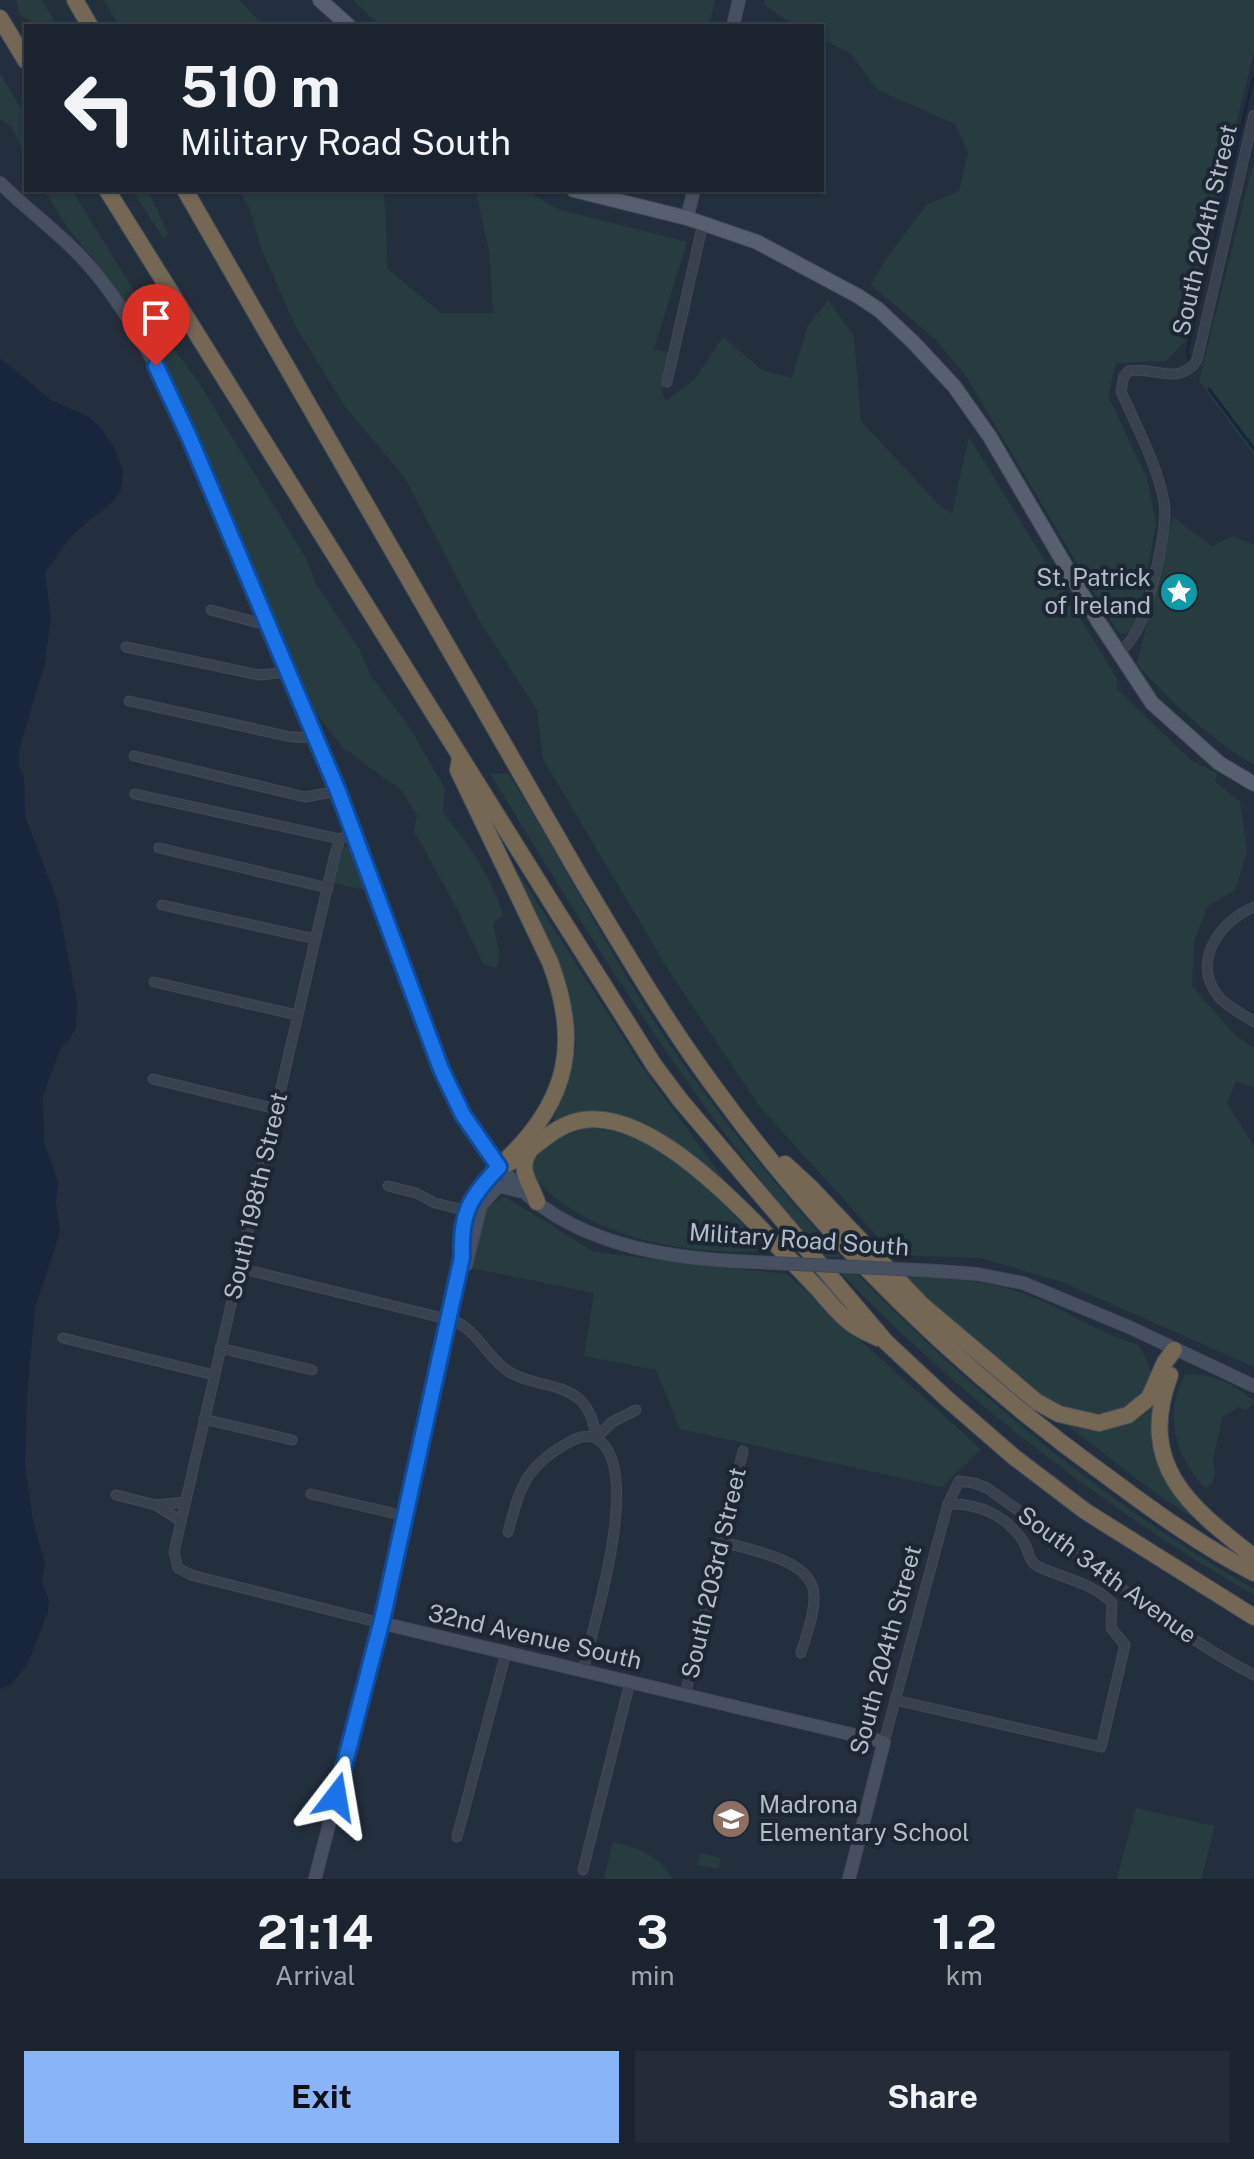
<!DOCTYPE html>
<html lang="en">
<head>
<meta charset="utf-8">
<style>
  body { margin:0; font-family:"Public Sans",sans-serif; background:#242b36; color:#f1f3f6; height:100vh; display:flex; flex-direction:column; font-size:30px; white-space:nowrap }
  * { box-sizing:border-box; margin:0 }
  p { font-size:26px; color:#a0a4aa }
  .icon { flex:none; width:44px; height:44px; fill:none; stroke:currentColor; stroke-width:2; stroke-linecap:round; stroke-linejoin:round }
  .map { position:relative; height:1879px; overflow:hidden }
  .details { display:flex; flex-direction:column; background:#1b232e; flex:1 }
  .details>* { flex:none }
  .hud { position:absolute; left:24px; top:24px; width:800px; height:168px; border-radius:0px; box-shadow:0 2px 6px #0004,0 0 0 2px #39404a; background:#1b232e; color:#f1f3f6; overflow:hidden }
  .pin { position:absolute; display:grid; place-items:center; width:68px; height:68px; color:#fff; margin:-82px -34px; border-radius:50% 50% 50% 0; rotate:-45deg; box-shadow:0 0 8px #0007 }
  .pin .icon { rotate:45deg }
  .me { position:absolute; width:88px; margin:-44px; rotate:14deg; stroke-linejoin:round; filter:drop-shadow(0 0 6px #0008) }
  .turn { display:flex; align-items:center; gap:28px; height:168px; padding:0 24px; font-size:36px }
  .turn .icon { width:104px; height:104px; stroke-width:2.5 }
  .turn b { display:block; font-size:56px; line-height:68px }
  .eta { display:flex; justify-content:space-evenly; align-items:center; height:136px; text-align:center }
  .eta b { font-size:48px; font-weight:700; line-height:56px }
  .button { display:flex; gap:16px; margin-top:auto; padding:16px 24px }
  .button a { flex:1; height:92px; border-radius:0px; background:#8ab4f8; color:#111; font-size:32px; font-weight:700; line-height:92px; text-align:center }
  .button a+a { background:#242b36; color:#f1f3f6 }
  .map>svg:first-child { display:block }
  .green { fill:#263c3f }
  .water { fill:#17263c }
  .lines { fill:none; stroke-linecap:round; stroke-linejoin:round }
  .stream { stroke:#17263c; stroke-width:3 }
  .street-casing { stroke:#414a57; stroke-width:11 }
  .secondary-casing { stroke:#414a57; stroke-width:14 }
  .primary-casing { stroke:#414a57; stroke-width:16 }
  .highway-casing { stroke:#434c59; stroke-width:18 }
  .street { stroke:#38414e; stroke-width:9 }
  .secondary { stroke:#465061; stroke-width:12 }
  .primary { stroke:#56606e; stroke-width:14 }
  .highway { stroke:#746855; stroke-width:16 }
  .secondary-bridge-casing { stroke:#414a57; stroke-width:14; stroke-linecap:butt }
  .secondary-bridge { stroke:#465061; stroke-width:12 }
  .route-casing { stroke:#114b97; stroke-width:20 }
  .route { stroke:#1a73e8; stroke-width:14 }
  .labels { text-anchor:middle; stroke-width:8; stroke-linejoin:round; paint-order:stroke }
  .street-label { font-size:24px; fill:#b4bcc9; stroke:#1d2633 }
  .poi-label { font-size:24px; fill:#b4bcc9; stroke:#1d2633; text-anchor:end }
</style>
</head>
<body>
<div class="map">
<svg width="1254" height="1879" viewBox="0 0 1254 1879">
  <rect width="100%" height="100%" fill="#242f3e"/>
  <!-- green -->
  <g class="green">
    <polygon points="16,0 42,0 57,26 38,26 20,15"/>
    <polygon points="104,0 239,0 259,21 282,26 119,26"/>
    <polygon points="353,0 715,0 709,26 381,26"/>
    <polygon points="765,0 1254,0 1254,51 1200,273 1187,339 1166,361 1116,363 1108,396 1146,476 1156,522 1139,617 1129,633 1121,634 1117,631 966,376 935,339 871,285 884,262 926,205 959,191 968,152 955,124 878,90 851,54 822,39 822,26 795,26 764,5"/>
    <polygon points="0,73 26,117 26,156 11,126 0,119"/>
    <polygon points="1254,160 1254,455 1199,381"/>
    <path d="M44,190H72L153,322L198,381L307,560L316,584L359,649L371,676L406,722L445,788L443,813C468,843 492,877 503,915L493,923L500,956L496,968L483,964L459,912L414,831L417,815L401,790L342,747L312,708L199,436L156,349L92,257L69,230Z"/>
    <polygon points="132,190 148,190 168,234 163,238"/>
    <polygon points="238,190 384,190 388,269 441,313 493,313 489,251 476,190 525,190 558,209 687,242 654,349 671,353 662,392 666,401 694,380 723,337 762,370 792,378 808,325 828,300 854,336 861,421 942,508 952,513 969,437 1118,680 1116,688 1192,761 1217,773 1215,781 1240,802 1247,852 1235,890 1207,907 1194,942 1192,986 1235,1035 1254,1048 1254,1088 1236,1081 1227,1103 1254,1146 1254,1367 1062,1282 980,1258 894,1255 760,1107 671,974 543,759 537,710 479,620 405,478 346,408 296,327 261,248 249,207"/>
    <path d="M1173,517L1212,546L1233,536L1254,545V765C1210,738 1171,703 1137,664Z"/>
    <path d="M508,773C559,854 601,939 653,1019C708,1104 773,1183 841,1257H826C694,1111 593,941 490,774Z"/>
    <polygon points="496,838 642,1067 747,1211 634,1121 601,1112 557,1121 553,1119 567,1087 576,1046 570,997"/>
    <polygon points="345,845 352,848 366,890 333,883 340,853"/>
    <path d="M586,1128C596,1129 607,1129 617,1132C666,1143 735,1211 764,1251C685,1256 581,1237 530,1172L532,1160L557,1139Z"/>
    <polygon points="504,1196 594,1252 787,1274 981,1449 942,1487 680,1429 656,1370 584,1356 594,1293 471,1268 485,1209"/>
    <path d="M841,1273H856C975,1394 1106,1504 1254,1589V1595C1102,1507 962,1399 841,1273Z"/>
    <path d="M905,1277C945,1277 989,1280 1027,1295C1065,1309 1099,1334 1139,1345C1151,1368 1158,1377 1137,1398C1117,1419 1081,1416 1057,1403C1037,1393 1020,1377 1002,1363C969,1335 937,1307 905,1277Z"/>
    <path d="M1186,1374C1214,1374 1231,1383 1253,1400V1405L1245,1410L1239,1407L1222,1417L1213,1461L1215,1472L1212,1484L1205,1488C1176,1459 1162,1410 1186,1374Z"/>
    <polygon points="1159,1397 1177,1495 1194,1518 1158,1495 1059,1419 1133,1421 1147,1412"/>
    <polygon points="1136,1808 1215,1826 1201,1879 1117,1879"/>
    <path d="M613,1842C640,1848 658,1856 673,1879H604Z"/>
    <polygon points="701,1853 721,1858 718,1869 698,1865"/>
  </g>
  <!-- water -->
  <polygon class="water" points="0,358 51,400 87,416 99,426 115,448 123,472 121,491 111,503 71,536 45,573 51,617 45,663 19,750 19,767 24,778 25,816 57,900 77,1002 76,1027 70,1039 61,1047 43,1096 44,1142 58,1182 56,1203 60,1232 35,1308 27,1395 25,1466 33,1521 45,1563 42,1582 49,1601 48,1612 27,1665 11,1684 0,1689"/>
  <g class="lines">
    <!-- stream -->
    <g class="stream">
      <polyline points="1189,360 1187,351 1254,75"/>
      <polyline points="1209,389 1254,449"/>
    </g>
    <!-- street casing -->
    <g class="street-casing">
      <g id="street">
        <polyline points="667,382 703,223"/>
        <polyline points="211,610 270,626"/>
        <polyline points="126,647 259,675 289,672"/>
        <path d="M1118,653C1129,645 1135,636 1140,624C1150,601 1169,525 1164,502C1157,464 1136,426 1121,391L1124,376L1129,371C1153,366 1179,387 1197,360L1254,115"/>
        <polyline points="129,701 291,737 316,738"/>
        <polyline points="134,756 305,797 338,791"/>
        <polyline points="135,794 340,839"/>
        <polyline points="353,833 340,839 335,854 174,1552 178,1568 191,1575 381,1623"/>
        <polyline points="159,848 328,888"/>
        <polyline points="162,905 315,939"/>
        <path d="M1254,907C1220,921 1191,961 1218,996C1227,1007 1243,1014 1254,1022"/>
        <polyline points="154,982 297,1015"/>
        <polyline points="153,1079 276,1109"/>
        <polyline points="388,1186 416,1193 435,1203 468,1211"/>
        <path d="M239,1268L455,1321C478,1332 488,1358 509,1372C530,1385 561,1383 579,1399C591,1410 594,1423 596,1438C584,1434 577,1438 566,1444C525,1467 520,1488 508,1532"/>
        <polyline points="63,1338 214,1375"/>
        <polyline points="220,1348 312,1370"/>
        <polyline points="204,1419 292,1440"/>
        <polyline points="311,1494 405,1516"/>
        <polyline points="116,1495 156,1505 181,1521"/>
        <polyline points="157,1505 185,1502"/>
        <path d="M720,1541C748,1550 816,1559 814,1598C814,1617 806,1635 801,1653"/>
        <path d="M583,1671C593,1624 645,1467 596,1438L612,1422L636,1410"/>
        <polyline points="685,1695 743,1451"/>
        <path d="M895,1700L1101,1747L1125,1645L1111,1628L1112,1603C1091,1582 1065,1579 1039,1567C1027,1561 1030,1551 1023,1541C1006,1515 978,1503 948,1504"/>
        <path d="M884,1742L948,1504L959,1481L974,1483L987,1488C1074,1549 1161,1626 1254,1675"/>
        <polyline points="457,1837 506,1653"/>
        <polyline points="583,1870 630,1682"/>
      </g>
    </g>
    <!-- secondary casing -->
    <g class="secondary-casing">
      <g id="secondary">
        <polyline points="733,26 739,0"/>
        <path d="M0,183C33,215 73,243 101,280C159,355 192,443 229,529C265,615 302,701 337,787C352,824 364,862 378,899C390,930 402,960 413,991C439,1064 464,1137 523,1191C584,1247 673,1259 753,1262"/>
        <polyline points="687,218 694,190"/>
        <polyline points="466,1265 481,1205 499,1186 519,1191"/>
        <polyline points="938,1271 977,1274 1023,1283 1129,1327 1254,1386"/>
        <polyline points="381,1623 884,1742 849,1879"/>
        <path d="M315,1879L381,1623L462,1257C460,1214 471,1196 499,1167"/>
      </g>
    </g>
    <!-- primary casing -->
    <g class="primary-casing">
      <g id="primary">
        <polyline points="320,0 349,26"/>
        <polyline points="574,190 687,218 757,242 858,296 879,310 913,342 954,386 990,437 1098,621 1152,703 1219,763 1254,784"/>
      </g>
    </g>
    <!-- highway casing -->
    <g class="highway-casing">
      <g id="highway">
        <polyline points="75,0 90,26"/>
        <polyline points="0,18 26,61"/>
        <polyline points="107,190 553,905 654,1065 681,1101 886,1342 946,1398 1014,1457 1085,1511 1254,1617"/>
        <path d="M185,190L582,880C624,950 666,1022 715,1088C824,1238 958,1369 1108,1477C1155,1512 1202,1546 1254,1573"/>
        <path d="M460,758L458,770L550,962C580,1041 569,1098 509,1157"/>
        <path d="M529,1152C517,1170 531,1183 537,1202"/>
        <polyline points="785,1164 810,1187 921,1304 1037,1402 1059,1414 1099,1423 1128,1415 1149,1398 1165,1362 1174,1350"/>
        <path d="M499,1167C534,1155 547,1126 583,1120C662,1108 767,1237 818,1289C828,1300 839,1315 852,1324C860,1330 870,1334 878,1338"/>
        <path d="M1170,1375C1136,1466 1190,1507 1254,1557"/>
      </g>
    </g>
    <!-- street -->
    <use href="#street" class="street"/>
    <!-- secondary -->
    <use href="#secondary" class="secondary"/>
    <!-- primary -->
    <use href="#primary" class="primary"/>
    <!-- highway -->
    <use href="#highway" class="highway"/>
    <!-- secondary-bridge casing -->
    <g class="secondary-bridge-casing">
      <polyline id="secondary-bridge" points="753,1262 938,1271"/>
    </g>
    <!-- secondary-bridge -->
    <use href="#secondary-bridge" class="secondary-bridge"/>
  </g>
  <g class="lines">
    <!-- route casing -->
    <g class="route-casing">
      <path id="route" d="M156,366L190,439L338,791L441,1069L463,1115L499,1167C470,1197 460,1213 462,1257L383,1616L336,1797"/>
    </g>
    <!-- route -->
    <use href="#route" class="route"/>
  </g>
  <!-- icons -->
  <defs>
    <g id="sight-disc" transform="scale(2)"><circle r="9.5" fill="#0f9aa8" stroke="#1d2633"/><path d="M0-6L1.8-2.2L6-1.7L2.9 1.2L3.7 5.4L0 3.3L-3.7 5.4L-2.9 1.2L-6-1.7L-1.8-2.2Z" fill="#fff"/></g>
    <g id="school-disc" transform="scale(2)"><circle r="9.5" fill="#8d6e63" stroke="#1d2633"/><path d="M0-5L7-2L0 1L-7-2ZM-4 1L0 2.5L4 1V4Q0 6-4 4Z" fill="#fff"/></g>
  </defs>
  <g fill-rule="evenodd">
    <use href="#sight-disc" x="1179" y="592"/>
    <use href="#school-disc" x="731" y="1819"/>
  </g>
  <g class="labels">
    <!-- street labels -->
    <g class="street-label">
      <text transform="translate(1205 230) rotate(-77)" y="8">South 204th Street</text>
      <text transform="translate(256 1196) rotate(-77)" y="8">South 198th Street</text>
      <text transform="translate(799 1240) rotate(4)" y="8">Military Road South</text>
      <text transform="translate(714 1573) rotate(-77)" y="8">South 203rd Street</text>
      <text transform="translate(1107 1575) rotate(36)" y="8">South 34th Avenue</text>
      <text transform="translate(535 1637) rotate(13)" y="8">32nd Avenue South</text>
      <text transform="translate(886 1650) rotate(-75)" y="8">South 204th Street</text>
    </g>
    <!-- poi labels -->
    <g class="poi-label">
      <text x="1151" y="586">St. Patrick<tspan x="1151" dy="28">of Ireland</tspan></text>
      <text x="759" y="1813" text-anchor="start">Madrona<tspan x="759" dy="28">Elementary School</tspan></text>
    </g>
  </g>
</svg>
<div class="pin" style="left:156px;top:366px;background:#d93025"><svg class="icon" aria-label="arrive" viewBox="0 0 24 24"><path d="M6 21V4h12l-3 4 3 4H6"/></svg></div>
<svg class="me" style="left:336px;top:1797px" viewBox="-20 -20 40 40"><path d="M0-17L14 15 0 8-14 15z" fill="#1a73e8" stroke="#fff" stroke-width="4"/></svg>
<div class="hud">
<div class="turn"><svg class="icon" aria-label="left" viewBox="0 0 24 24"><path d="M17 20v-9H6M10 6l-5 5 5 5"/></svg><div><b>510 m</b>Military Road South</div></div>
</div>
</div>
<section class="details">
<div class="eta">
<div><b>21:14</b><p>Arrival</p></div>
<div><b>3</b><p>min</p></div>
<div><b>1.2</b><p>km</p></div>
</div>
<div class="button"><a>Exit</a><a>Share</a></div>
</section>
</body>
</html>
